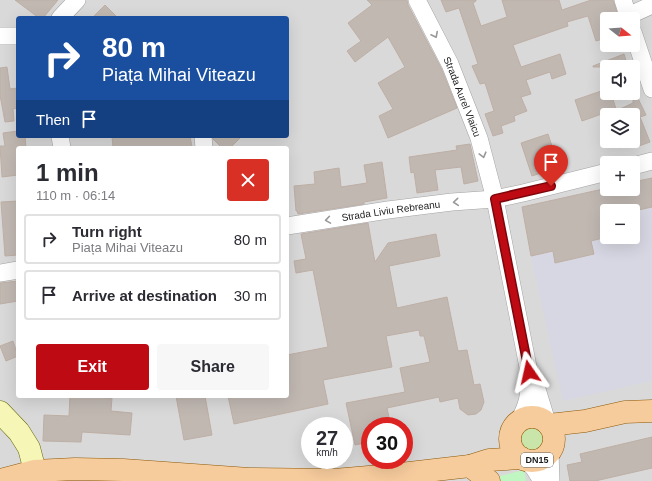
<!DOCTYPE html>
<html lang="en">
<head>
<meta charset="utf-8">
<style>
  body { margin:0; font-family:Arial,sans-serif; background:#f7f7f7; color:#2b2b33; height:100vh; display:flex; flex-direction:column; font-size:15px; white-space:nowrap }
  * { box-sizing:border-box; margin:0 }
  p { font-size:13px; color:#7c7c81 }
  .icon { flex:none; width:22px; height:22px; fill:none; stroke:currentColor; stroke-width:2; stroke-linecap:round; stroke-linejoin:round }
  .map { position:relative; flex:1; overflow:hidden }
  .side { position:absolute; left:16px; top:146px; width:273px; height:252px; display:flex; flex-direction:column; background:#fff; border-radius:4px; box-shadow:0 4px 16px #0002 }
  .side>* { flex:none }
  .hud { position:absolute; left:16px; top:16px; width:273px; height:122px; border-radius:4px; box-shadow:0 4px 16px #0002; background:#1a4fa0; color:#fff; overflow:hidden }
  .needle { width:26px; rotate:107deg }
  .fabs { position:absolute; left:600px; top:12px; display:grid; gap:8px }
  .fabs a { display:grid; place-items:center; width:40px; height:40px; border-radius:4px; background:#fff; box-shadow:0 4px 16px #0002; font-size:20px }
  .speed { position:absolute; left:301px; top:417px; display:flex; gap:8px; font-size:20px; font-weight:700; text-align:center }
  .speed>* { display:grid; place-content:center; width:52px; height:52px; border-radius:50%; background:#fff; box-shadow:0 4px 16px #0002; line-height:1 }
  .speed small { font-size:10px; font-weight:400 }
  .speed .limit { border:6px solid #d22; background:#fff; color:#111 }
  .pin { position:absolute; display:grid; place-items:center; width:34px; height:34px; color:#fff; margin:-41px -17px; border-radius:50% 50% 50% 0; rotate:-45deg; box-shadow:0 0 4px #0007 }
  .pin .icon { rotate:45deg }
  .me { position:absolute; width:44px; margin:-22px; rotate:349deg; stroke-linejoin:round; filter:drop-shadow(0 0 3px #0008) }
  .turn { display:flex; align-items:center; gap:14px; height:84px; padding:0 20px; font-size:18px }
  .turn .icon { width:52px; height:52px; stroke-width:2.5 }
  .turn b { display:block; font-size:28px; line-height:34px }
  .then { display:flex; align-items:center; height:38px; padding:0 20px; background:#0003; gap:8px; font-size:15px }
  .round { display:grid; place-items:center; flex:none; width:42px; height:42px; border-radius:4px; background:#f7f7f7 }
  .headline { display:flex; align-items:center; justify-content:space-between; height:68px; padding:0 20px }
  h1 { font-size:24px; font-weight:600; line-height:30px }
  .action { display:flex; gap:8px; margin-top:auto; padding:8px 20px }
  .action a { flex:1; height:46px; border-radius:4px; background:#be0a13; color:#fff; font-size:16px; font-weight:600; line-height:46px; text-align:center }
  .action a+a { background:#f7f7f7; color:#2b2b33 }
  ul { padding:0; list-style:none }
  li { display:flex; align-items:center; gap:12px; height:50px; margin:0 8px 6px; padding:0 12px; border:2px solid #e1e1e2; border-radius:4px }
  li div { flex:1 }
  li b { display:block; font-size:15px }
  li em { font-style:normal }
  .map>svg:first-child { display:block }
  .residential { fill:#dad9d9; fill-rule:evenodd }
  .grass { fill:#cae5a9 }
  .park { fill:#c0f6c1 }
  .plaza { fill:#d6d7e2 }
  .building { fill:#c1b8b2; stroke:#beafa5 }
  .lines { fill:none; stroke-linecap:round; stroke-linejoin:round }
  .street-casing { stroke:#a3a3a3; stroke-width:18 }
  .secondary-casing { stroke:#666c0a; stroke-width:23 }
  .primary-casing { stroke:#8c5a07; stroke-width:23 }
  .street { stroke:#fff; stroke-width:17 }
  .secondary { stroke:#f6f6b7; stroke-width:22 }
  .primary { stroke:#f7cc9d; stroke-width:22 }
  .oneway { stroke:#999 }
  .route-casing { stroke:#7c060c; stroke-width:10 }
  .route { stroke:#be0a13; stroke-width:7 }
  .labels { text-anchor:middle; stroke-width:3; stroke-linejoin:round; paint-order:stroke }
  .shield { fill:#fff; stroke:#606060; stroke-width:1 }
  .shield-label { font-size:9px; font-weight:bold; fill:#1c1c1c }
  .street-label { font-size:10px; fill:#1c1c1c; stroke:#fff }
</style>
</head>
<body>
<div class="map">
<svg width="652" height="481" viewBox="0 0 652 481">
  <rect width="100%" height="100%" fill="#ede9e2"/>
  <!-- residential -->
  <path class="residential" d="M0,0H652V481H0ZM18,18H287V136H18ZM607,19H633V45H607ZM607,67H633V93H607ZM607,115H633V141H607ZM18,148H287V396H18ZM607,163H633V189H607ZM607,211H633V237H607ZM310,426H344V460H310ZM370,426H404V460H370Z"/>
  <!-- grass -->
  <circle class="grass" cx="533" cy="439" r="14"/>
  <!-- park -->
  <polygon class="park" points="524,470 526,481 500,481 496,477"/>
  <!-- plaza -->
  <polygon class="plaza" points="652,207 652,381 563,401 531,256 553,251 556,263 594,254 591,241 608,237 633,237 633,231 638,230 634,211"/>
  <!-- building -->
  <g class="building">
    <polygon points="15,0 58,0 43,18 39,18"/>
    <polygon points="367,0 407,0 408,5 441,68 457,108 388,138 379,116 393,109 378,83 405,67 388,37 355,62 347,51 361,41 348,23 372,5"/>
    <polygon points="441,0 476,0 476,1 473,3 481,26 507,17 502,0 559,0 562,10 591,0 613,0 619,19 607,19 607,27 603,28 606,38 596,41 588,16 567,22 568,26 513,45 521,67 560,54 566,74 552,79 550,72 526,80 531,94 521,97 527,111 514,116 515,121 501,126 503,133 493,136 485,114 494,111 485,83 480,84 472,66 478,64 459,8 446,12"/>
    <polygon points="105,5 118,18 92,18"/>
    <polygon points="624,54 628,67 593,67 593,66"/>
    <polygon points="7,67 10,89 18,88 18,108 13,109 14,121 5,122 0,95 0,68"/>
    <polygon points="633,88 646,115 640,117 650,142 639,146 633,131 633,115 607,115 633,103"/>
    <polygon points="607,89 607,93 611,93 616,109 582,121 575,100"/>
    <polygon points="18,131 18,136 25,136 26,148 18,148 18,175 2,177 0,146 5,146 3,133"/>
    <polygon points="548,134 559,167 532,176 521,143"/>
    <polygon points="112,136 190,136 192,147 113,148"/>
    <polygon points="213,136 242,136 230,148 222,148 213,139"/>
    <polygon points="470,144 478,181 464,184 461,167 435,170 438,190 417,193 414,172 411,173 409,157 457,150 456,146"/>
    <polygon points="382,162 387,198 364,202 364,204 298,214 297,211 296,211 294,186 315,184 314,172 339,168 341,187 367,183 364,165"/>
    <polygon points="652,178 652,207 634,211 607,211 607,237 591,241 594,254 555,263 553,251 531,256 522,207 603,189 633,189 633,182"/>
    <polygon points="18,201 18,255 5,256 1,202"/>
    <polygon points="368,223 375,262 388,243 436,234 440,256 389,266 397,308 447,297 458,351 467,350 474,385 480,384 484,402 481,410 476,414 468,415 460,409 458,398 440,402 439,397 387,408 391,426 370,426 370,442 355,445 346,403 405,392 400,368 430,362 424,336 420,336 419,330 386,336 392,367 323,380 328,404 234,424 228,396 287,396 287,355 328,347 313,270 296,273 294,261 306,259 301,234"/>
    <polygon points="18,281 18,301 0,304 0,283"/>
    <polygon points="13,341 18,356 6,361 0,346"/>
    <polygon points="70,396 95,396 95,397 112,398 111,411 132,413 130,435 82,432 81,442 43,441 44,415 69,416"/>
    <polygon points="176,396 205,396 212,435 184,440"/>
    <polygon points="652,437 652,468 595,481 570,481 567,465 582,462 580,454"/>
  </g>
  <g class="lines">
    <!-- street casing -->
    <g class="street-casing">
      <g id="street">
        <path id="s1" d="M417,0L450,64L479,138L495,199L529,372C530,395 528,405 517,424"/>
        <polyline points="623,0 629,19"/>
        <polyline points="628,16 652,5"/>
        <polyline points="60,18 77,0"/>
        <polyline points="633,32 652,89"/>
        <polyline points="0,36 18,36"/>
        <polyline points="60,136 62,148"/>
        <polyline points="203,136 204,148"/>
        <polyline points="633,166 652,161"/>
        <path id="s2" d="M287,226L388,210L452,202L495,199L523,193L607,172"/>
        <polyline points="0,273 18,270"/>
        <polyline points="532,378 536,386 547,422"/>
        <polyline points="550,452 551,481"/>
        <polyline points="525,460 533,467 542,481"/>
      </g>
    </g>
    <!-- secondary casing -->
    <g class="secondary-casing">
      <polyline id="secondary" points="0,412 19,432 29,448 35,471"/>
    </g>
    <!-- primary casing -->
    <g class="primary-casing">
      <g id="primary">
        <circle cx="532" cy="439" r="22"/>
        <polyline points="549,425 585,421 625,412 652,411"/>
        <polyline points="470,466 489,481"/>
        <polyline points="0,480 35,471 75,469 123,470 249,479 334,480 392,475 470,466 489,460 522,458"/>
      </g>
    </g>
    <!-- street -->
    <use href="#street" class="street"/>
    <!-- secondary -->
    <use href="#secondary" class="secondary"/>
    <!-- primary -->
    <use href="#primary" class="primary"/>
  </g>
  <!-- one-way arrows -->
  <defs><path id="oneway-chevron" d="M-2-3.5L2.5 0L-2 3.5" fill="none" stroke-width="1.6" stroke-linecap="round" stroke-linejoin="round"/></defs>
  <g class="oneway">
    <use href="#oneway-chevron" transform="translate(435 35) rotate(63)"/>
    <use href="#oneway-chevron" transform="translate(483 155) rotate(75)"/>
    <use href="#oneway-chevron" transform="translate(456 202) rotate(175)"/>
    <use href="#oneway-chevron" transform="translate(328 220) rotate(171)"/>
  </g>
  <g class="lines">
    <!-- route casing -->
    <g class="route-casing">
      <polyline id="route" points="529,372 495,199 551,186"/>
    </g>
    <!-- route -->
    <use href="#route" class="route"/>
  </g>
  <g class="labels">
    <!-- shield labels -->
    <rect class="shield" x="521" y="453" width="32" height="14" rx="3"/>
    <g class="shield-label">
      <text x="537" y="463">DN15</text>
    </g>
    <!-- street labels -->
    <g class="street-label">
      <text dy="4" stroke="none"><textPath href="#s1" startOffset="107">Strada Aurel Vlaicu</textPath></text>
      <text dy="4" stroke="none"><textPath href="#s2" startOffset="105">Strada Liviu Rebreanu</textPath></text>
    </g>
  </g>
</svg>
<div class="fabs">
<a><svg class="needle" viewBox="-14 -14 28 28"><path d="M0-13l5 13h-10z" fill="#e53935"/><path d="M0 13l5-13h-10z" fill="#7c7c81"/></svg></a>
<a><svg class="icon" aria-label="sound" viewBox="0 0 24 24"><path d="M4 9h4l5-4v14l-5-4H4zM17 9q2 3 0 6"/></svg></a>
<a><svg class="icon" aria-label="layers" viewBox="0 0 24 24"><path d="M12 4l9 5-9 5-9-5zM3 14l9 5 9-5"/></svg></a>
<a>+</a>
<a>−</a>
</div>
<div class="speed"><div>27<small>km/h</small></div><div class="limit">30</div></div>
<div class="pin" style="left:551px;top:186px;background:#d93025"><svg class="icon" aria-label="arrive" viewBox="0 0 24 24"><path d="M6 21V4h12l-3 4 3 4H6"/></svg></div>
<svg class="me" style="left:529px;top:372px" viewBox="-20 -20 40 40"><path d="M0-17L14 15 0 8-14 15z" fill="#be0a13" stroke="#fff" stroke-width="4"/></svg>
<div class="hud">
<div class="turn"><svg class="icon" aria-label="right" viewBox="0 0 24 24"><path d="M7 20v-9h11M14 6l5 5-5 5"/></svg><div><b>80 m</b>Piața Mihai Viteazu</div></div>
<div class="then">Then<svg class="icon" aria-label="arrive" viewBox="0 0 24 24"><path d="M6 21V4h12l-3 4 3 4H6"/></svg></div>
</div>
<section class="side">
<div class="headline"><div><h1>1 min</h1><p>110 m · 06:14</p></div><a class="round" style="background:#d93025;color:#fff"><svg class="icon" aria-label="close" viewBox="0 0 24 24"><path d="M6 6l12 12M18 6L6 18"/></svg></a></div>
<ul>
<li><svg class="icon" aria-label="right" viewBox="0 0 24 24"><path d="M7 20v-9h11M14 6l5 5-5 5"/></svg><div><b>Turn right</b><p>Piața Mihai Viteazu</p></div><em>80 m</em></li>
<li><svg class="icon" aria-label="arrive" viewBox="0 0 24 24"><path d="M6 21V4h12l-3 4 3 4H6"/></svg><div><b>Arrive at destination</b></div><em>30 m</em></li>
</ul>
<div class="action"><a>Exit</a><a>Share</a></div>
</section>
</div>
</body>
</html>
